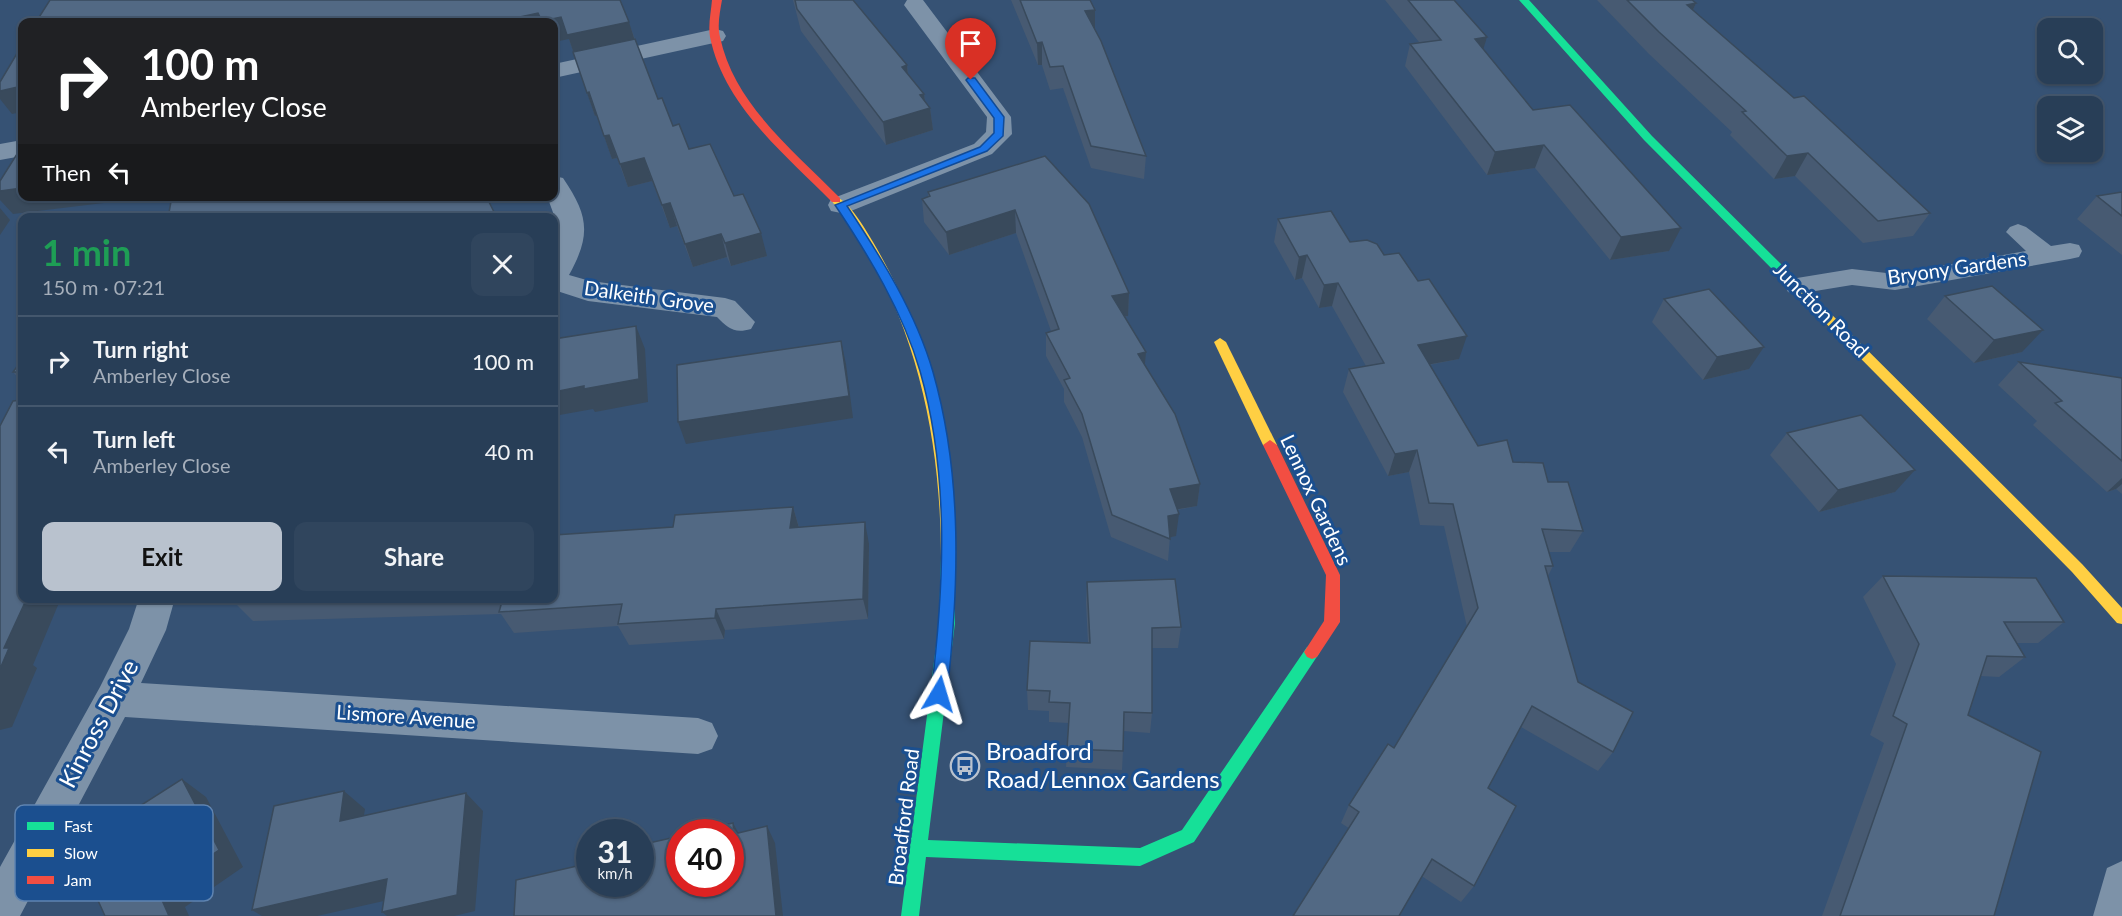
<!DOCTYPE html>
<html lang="en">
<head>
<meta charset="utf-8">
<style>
  body { margin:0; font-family:Lato,sans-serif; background:#30455d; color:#f1f3f6; height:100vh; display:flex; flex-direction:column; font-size:22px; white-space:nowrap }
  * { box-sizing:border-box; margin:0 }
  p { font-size:20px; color:#a5aeba }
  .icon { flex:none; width:33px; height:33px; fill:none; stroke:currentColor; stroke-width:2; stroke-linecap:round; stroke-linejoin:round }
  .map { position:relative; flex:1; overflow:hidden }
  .sheet { position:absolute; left:18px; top:213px; width:540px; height:390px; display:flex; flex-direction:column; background:#283e57; border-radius:12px; box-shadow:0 2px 4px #0004,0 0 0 2px #44576d }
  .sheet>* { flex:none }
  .guide { position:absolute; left:18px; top:18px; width:540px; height:183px; border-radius:12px; box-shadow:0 2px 4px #0004,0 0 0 2px #44576d; background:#202124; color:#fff; overflow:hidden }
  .fabs { position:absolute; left:2037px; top:18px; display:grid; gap:12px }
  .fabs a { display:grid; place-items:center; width:66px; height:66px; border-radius:12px; background:#283e57; box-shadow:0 2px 4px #0004,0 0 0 2px #44576d; font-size:30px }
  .speed { position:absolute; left:576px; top:819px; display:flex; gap:12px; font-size:30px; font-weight:700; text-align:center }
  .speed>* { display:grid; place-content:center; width:78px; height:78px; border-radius:50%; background:#283e57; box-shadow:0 2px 4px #0004,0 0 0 2px #44576d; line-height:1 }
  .speed small { font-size:15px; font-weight:400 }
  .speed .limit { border:9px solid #d22; background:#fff; color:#111 }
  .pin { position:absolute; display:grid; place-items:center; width:51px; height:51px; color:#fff; margin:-62px -26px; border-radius:50% 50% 50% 0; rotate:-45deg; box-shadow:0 0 6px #0007 }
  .pin .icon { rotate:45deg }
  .me { position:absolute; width:66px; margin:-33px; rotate:7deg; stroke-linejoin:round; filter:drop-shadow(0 0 4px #0008) }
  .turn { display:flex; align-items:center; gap:21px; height:126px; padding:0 24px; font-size:27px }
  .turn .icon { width:78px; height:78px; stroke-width:2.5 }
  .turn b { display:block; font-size:42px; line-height:51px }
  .then { display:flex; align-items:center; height:57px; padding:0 24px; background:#0003; gap:12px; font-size:22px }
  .round { display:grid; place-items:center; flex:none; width:63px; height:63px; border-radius:12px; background:#30455d }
  .summary { display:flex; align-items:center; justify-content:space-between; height:102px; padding:0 24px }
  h1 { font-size:36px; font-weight:700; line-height:45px; color:#1e9e55 }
  .cta { display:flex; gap:12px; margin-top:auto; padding:12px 24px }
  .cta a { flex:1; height:69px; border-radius:12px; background:#b9c2ce; color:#111; font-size:24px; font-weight:700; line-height:69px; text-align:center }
  .cta a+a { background:#30455d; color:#f1f3f6 }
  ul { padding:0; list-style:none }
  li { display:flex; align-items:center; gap:18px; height:90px; padding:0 24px; border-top:2px solid #44576d }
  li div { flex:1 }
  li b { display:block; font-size:22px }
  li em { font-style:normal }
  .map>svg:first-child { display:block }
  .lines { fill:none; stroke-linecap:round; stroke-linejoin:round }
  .lane { fill:#7d92a8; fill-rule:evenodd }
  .street { fill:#7d92a8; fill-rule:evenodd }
  .fast { fill:#16e098; fill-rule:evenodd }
  .slow { fill:#ffcf43; fill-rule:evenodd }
  .jam { fill:#f24e42; fill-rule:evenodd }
  .wall { fill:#475a72 }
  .shaded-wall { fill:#394a5c }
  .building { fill:#526984; stroke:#394a5c; stroke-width:1.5 }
  .route { fill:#1a73e8; stroke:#114b97; stroke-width:1.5 }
  .labels { text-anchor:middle; stroke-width:6; stroke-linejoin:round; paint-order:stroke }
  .street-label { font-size:20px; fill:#fff; stroke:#1b4f8f }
  .near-street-label { font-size:24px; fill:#fff; stroke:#1b4f8f }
  .near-poi-label { font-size:24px; fill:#fff; stroke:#1b4f8f; text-anchor:start }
  .key { fill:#1b4f8f; stroke:#5f84b1; stroke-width:1.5 }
  .key-label { font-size:16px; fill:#fff }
</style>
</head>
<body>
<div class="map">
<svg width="2122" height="916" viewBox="0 0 2122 916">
  <rect width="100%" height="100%" fill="#365274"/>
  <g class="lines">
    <!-- lane -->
    <polygon class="lane" points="2018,224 2026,227 2051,246 2070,243 2079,245 2082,251 2079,257 2070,259 1895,290 1852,285 1797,294 1788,292 1785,286 1788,280 1797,278 1852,269 1895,274 2026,251 2006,232 2010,227"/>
    <!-- street -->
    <g class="street">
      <polygon points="907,0 923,0 1011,117 1012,134 992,154 851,211 841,213 831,211 828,205 831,199 974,144 986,132 987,117 904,5"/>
      <polygon points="715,29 723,31 726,36 723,41 554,78 554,64"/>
      <polygon points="22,140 22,156 0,160 0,144"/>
      <path d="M554,176L563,178C589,216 591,235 569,275L590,281L725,298L735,301L755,322L751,329C734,334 728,328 717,317L588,301L554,290V250L559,229L547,196H554Z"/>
      <polygon points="139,598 175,598 166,630 141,683 698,718 712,723 718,736 712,749 698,754 125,717 20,916 0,916 0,867 100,687 129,629"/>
      <polygon points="2122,861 2122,916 2093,916 2107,868"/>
    </g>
    <!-- fast -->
    <g class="fast">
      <polygon points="1519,0 1529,0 1652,136 1792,275 1794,278 1792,281 1784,281 1644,140"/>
      <polygon points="948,552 953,554 955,558 955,623 928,840 1140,848 1182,830 1307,647 1312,645 1317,647 1320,652 1194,842 1140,866 926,857 919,916 901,916 939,623 941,558 943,554"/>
    </g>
    <!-- slow -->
    <g class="slow">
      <path d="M836,197C849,201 866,230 873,242C932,342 954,444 955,558L953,562L948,564L943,562L941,558C941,443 918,326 853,229C846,219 838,210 831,200Z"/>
      <polygon points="1788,274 1792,275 2082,564 2122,608 2122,624 2117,623 2072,572 1784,281 1782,278 1784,275"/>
      <polygon points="1220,338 1226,342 1277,445 1275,449 1270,450 1263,445 1214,342"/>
    </g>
    <!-- jam -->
    <g class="jam">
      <path d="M712,0H722C720,12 717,25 720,37C734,104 794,151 840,198V202H832C786,155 724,106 710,37C708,25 711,12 712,0Z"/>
      <polygon points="1270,440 1277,445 1340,575 1340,622 1317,657 1312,659 1307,657 1304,652 1324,621 1326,575 1263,445"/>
    </g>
  </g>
  <!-- wall -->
  <g class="wall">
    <polygon points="620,0 658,99 673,126 689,149 734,196 767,256 731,266 727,257 693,267 677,226 670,228 652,181 628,187 617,158 612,159 597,115 595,116 569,39 554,22 36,22"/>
    <polygon points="793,0 853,0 907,65 908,74 924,94 925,101 930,108 933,130 886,145 801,31"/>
    <polygon points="1011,0 1090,0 1095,10 1095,29 1146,156 1144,179 1091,168 1063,88 1050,90 1042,65 1038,65"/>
    <polygon points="1385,0 1454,0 1483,48 1533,110 1669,251 1610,260 1535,168 1487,175 1405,66 1410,44 1419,42"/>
    <polygon points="1597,0 1692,0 1696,3 1693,10 1794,98 1930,213 1913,236 1863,243 1795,176 1774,179 1730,135 1732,132 1649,54"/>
    <polygon points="1045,156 1129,293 1128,316 1125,317 1145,366 1200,484 1197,506 1177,510 1176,536 1170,537 1168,561 1111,537 1082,437 1064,402 1064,389 1046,356 1046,333 1051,331 1016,233 949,255 924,222 922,199 928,197 928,192"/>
    <polygon points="2122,192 2122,255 2077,219 2097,196"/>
    <polygon points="1278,219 1350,242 1459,359 1429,365 1478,446 1513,462 1548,482 1583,531 1570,552 1549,552 1553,566 1548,576 1578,682 1613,752 1598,771 1521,727 1488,788 1474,886 1461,902 1341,823 1349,805 1394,748 1467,627 1444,526 1420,525 1409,472 1388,476 1343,392 1349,369 1366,366 1332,306 1319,308 1302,278 1295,280 1274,242"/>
    <polygon points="1945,296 2022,352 1974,363 1927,319"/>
    <polygon points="1664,299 1749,369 1703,380 1652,322"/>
    <polygon points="22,360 22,382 13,372"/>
    <polygon points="2019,362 2122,378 2122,494 2116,489 2107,492 2033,425 2037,421 1998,385"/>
    <polygon points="1787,433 1895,492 1819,512 1770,455"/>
    <polygon points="793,507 799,527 869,544 868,619 725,630 724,639 629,645 618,626 514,633 501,614 253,621 232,600 233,598 554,598 673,527"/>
    <polygon points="1883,576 2064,622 2038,643 2016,643 2025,657 1999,677 1980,676 1968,715 1994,916 1822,916 1884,743 1870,735 1896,664 1863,597"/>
    <polygon points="1087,582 1181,627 1178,648 1152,648 1152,713 1150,733 1123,731 1123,751 1122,770 1066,767 1068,723 1049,722 1049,711 1028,710 1027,690 1088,643 1086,603"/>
  </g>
  <!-- shaded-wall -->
  <g class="shaded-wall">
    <polygon points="1696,3 1686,26 1687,5"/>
    <polygon points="1095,10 1095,32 1085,11"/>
    <polygon points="538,13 542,22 496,22"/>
    <polygon points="561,17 629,22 636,44 575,57 569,39 554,42 554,22 542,22 542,21"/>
    <polygon points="1487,37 1480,60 1475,39"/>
    <polygon points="1042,42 1042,65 1038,65 1037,43"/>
    <polygon points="907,65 909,88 902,67"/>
    <polygon points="22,86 22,112 12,114 0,99 0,91"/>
    <polygon points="589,92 597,115 595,116 587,93"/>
    <polygon points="924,94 926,109 930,108 933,130 886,145 883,122 920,95"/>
    <polygon points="609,135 617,158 612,159 604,136"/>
    <polygon points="1544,145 1535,168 1487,175 1495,152"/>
    <polygon points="1808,153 1795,176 1774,179 1787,156"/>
    <polygon points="644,158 652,181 628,187 620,164"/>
    <polygon points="22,188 22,196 161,196 13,214 0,200 0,191"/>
    <polygon points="670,203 677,226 670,228 662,205"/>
    <polygon points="0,208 10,220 0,235"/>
    <polygon points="1015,210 1016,233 949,255 946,232"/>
    <polygon points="1681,228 1669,251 1610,260 1621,237"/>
    <polygon points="761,233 767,256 731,266 725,243"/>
    <polygon points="721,234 727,257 693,267 685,244"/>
    <polygon points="1307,255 1302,278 1295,280 1299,257"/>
    <polygon points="1338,283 1332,306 1319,308 1324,285"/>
    <polygon points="1129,293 1128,316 1111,319 1112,296"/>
    <polygon points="636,326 645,349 648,402 595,412 593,409 554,416 554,392"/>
    <polygon points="2043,330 2022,352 1974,363 1994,340"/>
    <polygon points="1467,336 1459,359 1410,368 1418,345"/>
    <polygon points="841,341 846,364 853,418 686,444 678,422"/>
    <polygon points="1764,347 1749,369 1703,380 1717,357"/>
    <polygon points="1146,352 1144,374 1138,354"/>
    <polygon points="1417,450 1409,472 1388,476 1395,454"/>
    <polygon points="1915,470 1895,492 1819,512 1838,490"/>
    <polygon points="2122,478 2122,484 2116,489 2107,492"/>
    <polygon points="1200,484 1197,506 1167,511 1170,489"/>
    <polygon points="793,507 799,528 790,528"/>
    <polygon points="1179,514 1176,536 1167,538 1168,516"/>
    <polygon points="865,522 869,544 868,619 863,599"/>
    <polygon points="27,598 61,598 33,665 37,668 12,727 0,730 0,669 4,648"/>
    <polygon points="716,609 725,630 724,639 715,618"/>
    <polygon points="182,779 206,797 243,867 185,907 189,916 169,916 158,891"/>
    <polygon points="344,791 365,809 360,839 340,821"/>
    <polygon points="466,793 483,811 475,911 454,916 387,916 382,912"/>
    <polygon points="733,823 743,841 734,834"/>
    <polygon points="767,826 775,843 783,916 776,916"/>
    <polygon points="387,879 406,896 317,916 262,916 252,910"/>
  </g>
  <!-- building -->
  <g class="building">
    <polygon points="50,0 620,0 629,22 567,35 561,17 542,21 538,13 496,22 36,22"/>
    <polygon points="795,0 853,0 907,65 902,67 924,94 920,95 930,108 883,122 797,9"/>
    <polygon points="1020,0 1090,0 1095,10 1085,11 1101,41 1146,156 1091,146 1063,66 1050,67 1042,42 1037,43"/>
    <polygon points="1408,0 1454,0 1487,37 1475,39 1533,110 1570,105 1681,228 1621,237 1544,145 1495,152 1410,44 1441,40"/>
    <polygon points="1627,0 1692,0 1696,3 1687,5 1794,98 1804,96 1930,213 1878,221 1808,153 1787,156 1742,112 1746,111 1659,32"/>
    <polygon points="635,39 658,99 662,98 673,126 679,124 689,149 710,144 734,196 743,194 761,233 725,243 721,234 685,244 670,203 662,205 644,158 620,164 609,135 604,136 589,92 587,93 573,52"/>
    <polygon points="22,45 22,86 0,91 0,82"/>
    <polygon points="22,146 22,188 0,191 0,181"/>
    <polygon points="1045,156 1089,204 1129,293 1112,296 1146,352 1138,354 1175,414 1200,484 1170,489 1179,514 1168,516 1170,539 1112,515 1082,414 1064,380 1070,378 1046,333 1059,329 1015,210 946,232 922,199 930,196 928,192"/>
    <polygon points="2122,192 2122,216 2097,196"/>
    <polygon points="172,196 486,196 497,218 168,218"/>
    <polygon points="1331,211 1350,242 1367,240 1377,244 1384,255 1399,253 1418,281 1429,279 1467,336 1418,345 1478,446 1507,440 1513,462 1543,463 1548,482 1568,482 1583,531 1542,529 1553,566 1545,566 1578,682 1633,712 1613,752 1532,706 1488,788 1516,806 1474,886 1432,859 1399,916 1293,916 1359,812 1349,805 1388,744 1394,748 1478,608 1453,504 1429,503 1417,450 1395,454 1349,369 1384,363 1338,283 1324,285 1307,255 1299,257 1278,219"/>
    <polygon points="1992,286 2043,330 1994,340 1945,296"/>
    <polygon points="1709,289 1764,347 1717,357 1664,299"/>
    <polygon points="636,326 639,379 584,389 584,386 554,392 554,339"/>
    <polygon points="841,341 849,396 678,422 677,365"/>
    <polygon points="22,360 22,372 13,372"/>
    <polygon points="2019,362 2122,378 2122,461 2055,403 2062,401"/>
    <polygon points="22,400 22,598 27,598 4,648 9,648 0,669 0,426 13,401"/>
    <polygon points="1861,415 1915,470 1838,490 1787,433"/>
    <polygon points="793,507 790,528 865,522 863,599 716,609 715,618 618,624 622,604 499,612 503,598 554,598 554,535 673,527 675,515"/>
    <polygon points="1883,576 2036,578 2064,622 2004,622 2025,657 1987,656 1968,715 2041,752 1994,916 1840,916 1907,724 1893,716 1919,644"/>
    <polygon points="1175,579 1181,627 1152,628 1152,713 1124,712 1123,751 1067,749 1070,703 1049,702 1050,691 1027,690 1030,641 1090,643 1087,582"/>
    <polygon points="233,598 282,598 232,600"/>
    <polygon points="182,779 219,850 158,891 169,916 105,916 83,867 119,844 110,825"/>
    <polygon points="344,791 340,821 466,793 457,895 382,912 387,879 252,910 274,806"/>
    <polygon points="733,823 734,834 767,826 776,916 514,916 516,880 590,863 590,884 640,884 640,845 680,836 680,884 730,884 730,832 694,832"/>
  </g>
  <!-- route -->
  <path class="route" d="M968,78H975L1004,117L1003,136L987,151L847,206C881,257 916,313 933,372C963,477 959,587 947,694L945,699L939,701L933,699L931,694C944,588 950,476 920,371C903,312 869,256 835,205L980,147L994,133V118L966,80Z"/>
  <!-- icons -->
  <defs>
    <g id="bus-ring" transform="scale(1.5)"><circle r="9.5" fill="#1b4f8f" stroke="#b9c2ce" stroke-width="1.5"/><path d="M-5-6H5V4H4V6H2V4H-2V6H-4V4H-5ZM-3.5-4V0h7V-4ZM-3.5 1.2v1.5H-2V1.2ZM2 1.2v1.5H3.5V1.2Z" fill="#b9c2ce"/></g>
  </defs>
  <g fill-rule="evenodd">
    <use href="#bus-ring" x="965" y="766"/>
  </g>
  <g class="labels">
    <!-- street labels -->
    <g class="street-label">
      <text transform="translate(1957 268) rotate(-8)" y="7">Bryony Gardens</text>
      <text transform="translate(649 297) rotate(8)" y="7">Dalkeith Grove</text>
      <text transform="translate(1821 310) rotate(45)" y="7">Junction Road</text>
      <text transform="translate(1316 500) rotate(65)" y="7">Lennox Gardens</text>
      <text transform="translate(406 717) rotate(4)" y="7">Lismore Avenue</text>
      <text transform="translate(904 817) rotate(-83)" y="7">Broadford Road</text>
    </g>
    <!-- near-street labels -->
    <g class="near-street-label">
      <text transform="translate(99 724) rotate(-62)" y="8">Kinross Drive</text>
    </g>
    <!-- near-poi labels -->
    <g class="near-poi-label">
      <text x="986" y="760">Broadford<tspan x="986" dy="28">Road/Lennox Gardens</tspan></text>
    </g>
  </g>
  <!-- legend -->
  <rect x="15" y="805" width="198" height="96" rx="9" class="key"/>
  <rect x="27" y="822" width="27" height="8" fill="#16e098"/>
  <rect x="27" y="849" width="27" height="8" fill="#ffcf43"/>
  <rect x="27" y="876" width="27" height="8" fill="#f24e42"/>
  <g class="key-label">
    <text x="64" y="832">Fast</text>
    <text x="64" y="859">Slow</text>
    <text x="64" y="886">Jam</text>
  </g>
</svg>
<div class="fabs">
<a><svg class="icon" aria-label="search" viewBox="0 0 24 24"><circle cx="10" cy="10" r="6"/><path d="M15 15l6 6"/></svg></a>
<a><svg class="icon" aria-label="layers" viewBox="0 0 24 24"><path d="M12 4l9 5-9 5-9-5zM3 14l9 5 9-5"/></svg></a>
</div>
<div class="speed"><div>31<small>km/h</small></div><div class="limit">40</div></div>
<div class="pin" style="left:971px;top:80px;background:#d93025"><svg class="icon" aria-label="arrive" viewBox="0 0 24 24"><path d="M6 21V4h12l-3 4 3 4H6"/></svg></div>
<svg class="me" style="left:939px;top:694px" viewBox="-20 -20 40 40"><path d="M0-17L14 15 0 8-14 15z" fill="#1a73e8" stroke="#fff" stroke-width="4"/></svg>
<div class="guide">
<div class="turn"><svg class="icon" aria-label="right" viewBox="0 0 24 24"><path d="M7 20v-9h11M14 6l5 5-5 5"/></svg><div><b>100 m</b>Amberley Close</div></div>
<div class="then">Then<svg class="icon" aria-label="left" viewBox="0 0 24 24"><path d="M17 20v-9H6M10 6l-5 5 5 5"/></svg></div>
</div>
<section class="sheet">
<div class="summary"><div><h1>1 min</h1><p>150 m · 07:21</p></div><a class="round"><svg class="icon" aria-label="close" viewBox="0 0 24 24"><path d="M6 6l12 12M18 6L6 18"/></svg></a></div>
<ul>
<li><svg class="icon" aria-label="right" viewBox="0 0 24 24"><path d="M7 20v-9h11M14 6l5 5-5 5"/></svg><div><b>Turn right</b><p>Amberley Close</p></div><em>100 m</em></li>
<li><svg class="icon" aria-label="left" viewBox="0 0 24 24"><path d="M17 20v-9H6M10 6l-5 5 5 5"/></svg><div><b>Turn left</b><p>Amberley Close</p></div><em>40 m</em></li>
</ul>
<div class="cta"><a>Exit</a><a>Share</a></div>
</section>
</div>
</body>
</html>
